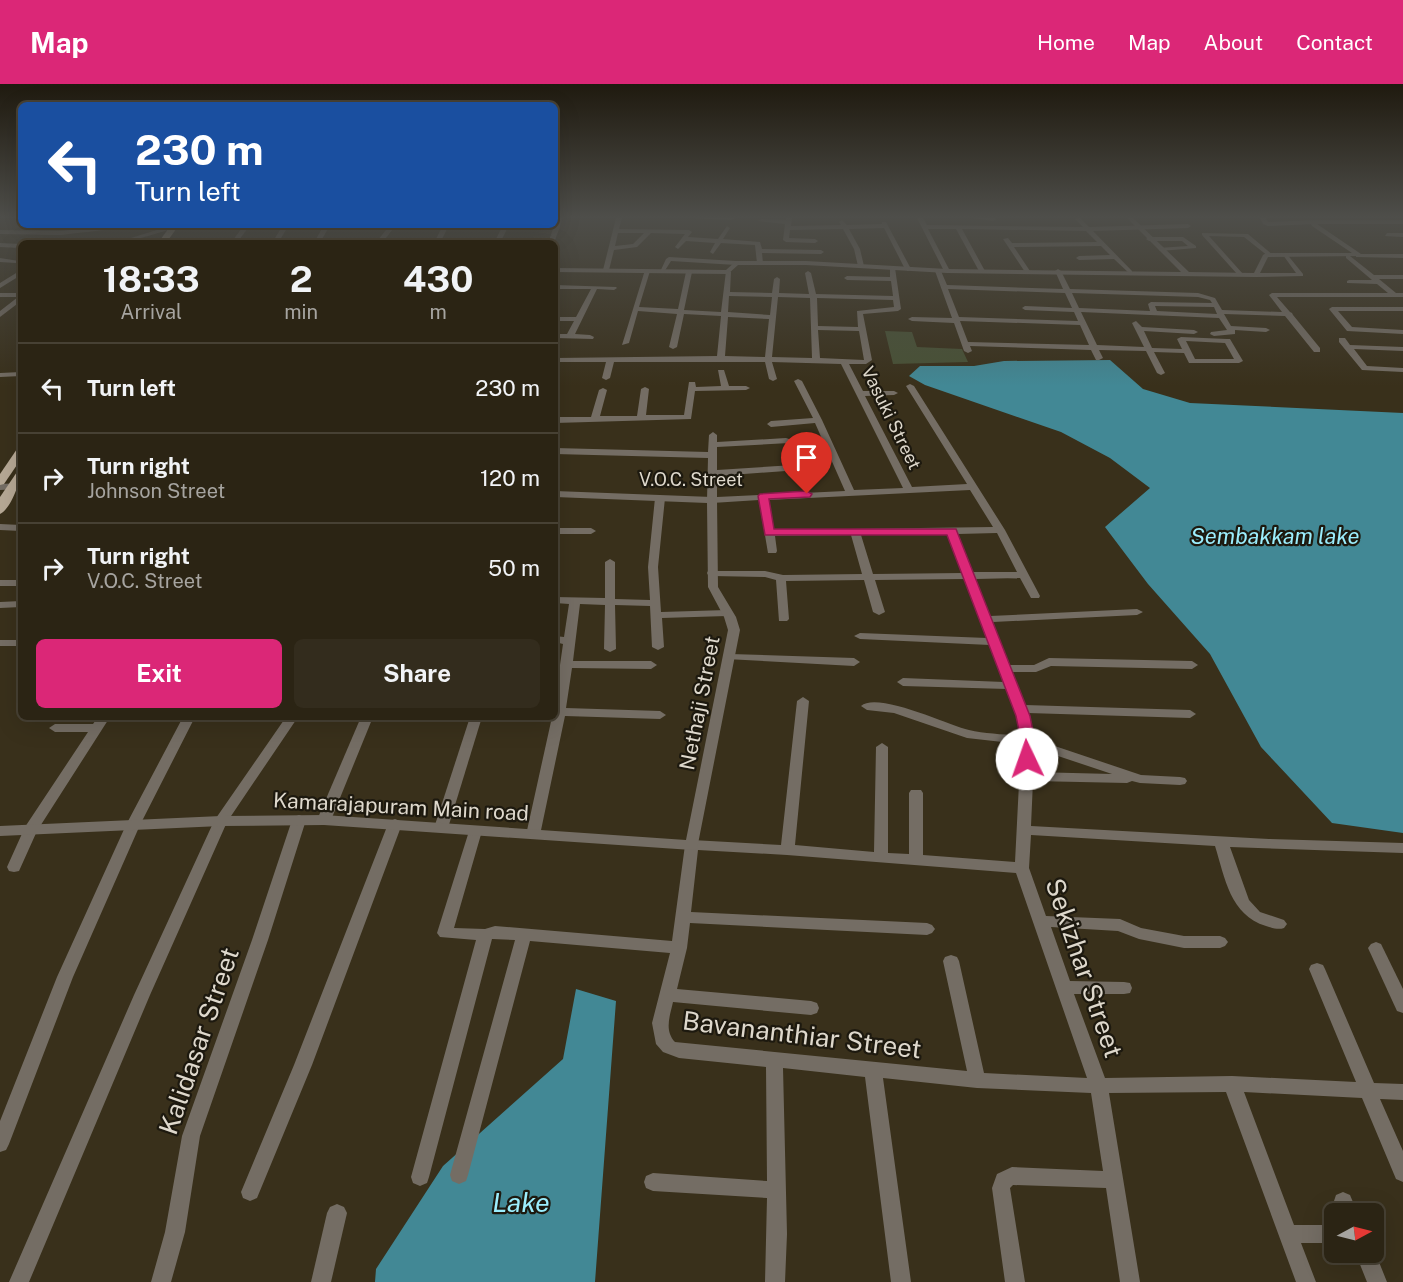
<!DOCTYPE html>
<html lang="en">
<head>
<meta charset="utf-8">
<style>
  body { margin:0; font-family:"Public Sans",sans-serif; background:#332c1d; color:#f1f3f6; height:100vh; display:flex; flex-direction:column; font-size:22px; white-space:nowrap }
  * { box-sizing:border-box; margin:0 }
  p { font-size:20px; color:#a6a4a0 }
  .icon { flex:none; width:33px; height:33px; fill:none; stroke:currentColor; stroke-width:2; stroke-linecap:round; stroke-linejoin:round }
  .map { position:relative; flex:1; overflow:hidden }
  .sheet { position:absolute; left:18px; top:156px; width:540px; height:480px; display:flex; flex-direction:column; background:#2b2414; border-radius:9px; box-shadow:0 6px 24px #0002,0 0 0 2px #474134 }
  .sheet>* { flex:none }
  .hud { position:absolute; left:18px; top:18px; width:540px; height:126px; border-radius:9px; box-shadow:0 6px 24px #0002,0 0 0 2px #474134; background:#1a4fa0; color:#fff; overflow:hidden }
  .needle { width:39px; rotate:83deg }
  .fabs { position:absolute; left:1324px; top:1119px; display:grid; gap:12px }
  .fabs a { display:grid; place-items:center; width:60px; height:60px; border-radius:9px; background:#2b2414; box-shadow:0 6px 24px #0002,0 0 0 2px #474134; font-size:30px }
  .pin { position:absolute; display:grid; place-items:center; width:51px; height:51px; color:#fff; margin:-62px -26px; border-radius:50% 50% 50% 0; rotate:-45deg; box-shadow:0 0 6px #0007 }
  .pin .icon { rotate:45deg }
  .me { position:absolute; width:66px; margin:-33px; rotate:357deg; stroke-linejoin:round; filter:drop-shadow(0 0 4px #0008) }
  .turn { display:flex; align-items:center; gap:21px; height:126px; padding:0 18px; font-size:27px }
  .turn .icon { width:78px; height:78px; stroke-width:2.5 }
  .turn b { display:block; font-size:42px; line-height:51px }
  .eta { display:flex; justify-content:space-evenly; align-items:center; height:102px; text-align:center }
  .eta b { font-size:36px; font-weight:700; line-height:42px }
  .cta { display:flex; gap:12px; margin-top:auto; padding:12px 18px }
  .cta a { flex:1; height:69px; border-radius:9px; background:#db2777; color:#fff; font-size:24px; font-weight:700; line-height:69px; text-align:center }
  .cta a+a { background:#332c1d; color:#f1f3f6 }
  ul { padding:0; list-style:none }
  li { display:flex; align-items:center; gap:18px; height:90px; padding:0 18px; border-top:2px solid #474134 }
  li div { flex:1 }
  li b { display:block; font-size:22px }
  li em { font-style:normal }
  header { display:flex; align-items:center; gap:36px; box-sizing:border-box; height:84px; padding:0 30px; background:#db2777; color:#fff }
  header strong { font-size:28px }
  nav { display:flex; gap:33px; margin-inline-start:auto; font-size:21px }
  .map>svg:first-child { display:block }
  .green { fill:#485135 }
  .water { fill:#428895 }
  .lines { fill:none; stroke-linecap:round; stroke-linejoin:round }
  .minor { fill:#746d64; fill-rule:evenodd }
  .tertiary { fill:#746d64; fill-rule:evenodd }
  .primary { fill:#b6a895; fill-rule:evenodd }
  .route { fill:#db2777; stroke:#8e194d; stroke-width:1.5 }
  .labels { text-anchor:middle; stroke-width:4.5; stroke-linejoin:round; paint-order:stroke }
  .far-street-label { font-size:18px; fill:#ded8cc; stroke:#1d190f }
  .street-label { font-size:21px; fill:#ded8cc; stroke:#1d190f }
  .water-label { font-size:22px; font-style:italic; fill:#9ceefd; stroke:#1d190f }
  .near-street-label { font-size:26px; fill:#ded8cc; stroke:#1d190f }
  .near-water-label { font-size:27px; font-style:italic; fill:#9ceefd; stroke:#1d190f }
</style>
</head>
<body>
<header>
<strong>Map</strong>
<nav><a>Home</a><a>Map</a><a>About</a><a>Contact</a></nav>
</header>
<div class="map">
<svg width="1403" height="1198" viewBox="0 0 1403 1198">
  <rect width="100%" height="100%" fill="#39301b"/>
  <!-- green -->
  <polygon class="green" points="885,247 912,248 917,263 962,265 968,278 893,280"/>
  <!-- water -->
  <g class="water">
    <polygon points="1110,276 1143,305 1190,319 1403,329 1403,749 1332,739 1261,663 1210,570 1148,500 1105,443 1150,404 1110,374 1061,348 925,301 909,292 920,282 974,282 1004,277"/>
    <polygon points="576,905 616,917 595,1198 375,1198 376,1185 443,1082 563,975"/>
  </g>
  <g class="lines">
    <!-- minor -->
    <g class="minor">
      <polygon points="557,134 563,134 554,159 548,159"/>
      <path d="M616,134H622L619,145L689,146L692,148L688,153L718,155L727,142L730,144L723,155L760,158L762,165L821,166L824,168L821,170L762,169L763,179L760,181L757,179L755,161L721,159L713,170L710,168L715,159L686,157L678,165L675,163L685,150L651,149L637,163L614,166L609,186L606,188L603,186ZM618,149H644L633,160L615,162Z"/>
      <polygon points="690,134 735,134 732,136"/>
      <polygon points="786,134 792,134 791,142 841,141 839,138 842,136 847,141 882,140 882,138 886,138 911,185 908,187 905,185 884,144 849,145 860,165 864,182 861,184 858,182 854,165 843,145 790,146 789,154 815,155 818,157 815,159 786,158 783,156 785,140 758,137 761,135 786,136"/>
      <polygon points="917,134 923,134 927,141 1083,143 1075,135 1080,134 1089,143 1188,140 1191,142 1188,144 1093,147 1132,187 1132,189 1130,190 1114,175 1079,176 1076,174 1079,172 1110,171 1101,162 1014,163 1030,187 1025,188 1003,155 1008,154 1012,159 1097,158 1086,147 962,145 985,187 982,189 979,187 956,145 928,145 950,187 947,189 944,187"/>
      <polygon points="973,134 995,134 996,135 993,137"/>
      <polygon points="1260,134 1266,134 1268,138 1313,136 1316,138 1313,140 1268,142 1263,140"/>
      <polygon points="19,135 21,135 21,139 16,137"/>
      <polygon points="126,141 148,141 60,151 0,150 0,146 60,147"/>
      <polygon points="173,141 175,144 124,159 118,158"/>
      <polygon points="244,141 250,141 237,159 231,159"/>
      <polygon points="283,141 289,141 278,159 272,159"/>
      <polygon points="324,141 330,141 321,157 378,156 390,141 396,141 382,159 305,159 315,157"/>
      <polygon points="443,141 449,141 440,159 434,159"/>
      <polygon points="503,141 509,141 500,159 494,159"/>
      <polygon points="1202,149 1248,150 1273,171 1268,172 1244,153 1209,152 1243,190 1238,191 1202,151"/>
      <polygon points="1387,149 1403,149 1403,153 1385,152"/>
      <polygon points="1183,153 1196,162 1196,164 1160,167 1158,164 1188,162 1182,157 1149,157 1146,155 1149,153"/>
      <polygon points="0,159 21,160 21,164 0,163"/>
      <polygon points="1286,169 1303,190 1303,192 1256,193 1253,191 1256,189 1296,189 1283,171"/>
      <polygon points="1358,170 1403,170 1403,174 1356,173 1356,171"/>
      <path d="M1346,172H1350L1374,191H1403V195H1379L1396,209H1403V213H1277L1290,228L1292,229L1293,231L1320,264V268H1314L1285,232L1224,230L1231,242L1266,244L1270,246L1266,248L1235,246V250L1214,252L1210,250L1211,248L1227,246L1219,234L1081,228L1097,261L1144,263L1132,239L1136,237L1142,243L1194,246L1198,248L1194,250L1144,247L1152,264L1182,265L1177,255L1181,253L1227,255H1230L1243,277L1239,279H1189L1184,269L1154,268L1165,289L1161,291L1157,289L1146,267L1099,266L1103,274L1099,276H1096L1091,266L970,262L972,267L968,269L964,267L954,239L912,237L908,235L912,233L952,234L935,187L938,185L941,187L947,201L1063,205L1055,187L1058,185L1061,187L1070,205L1198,209L1215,214L1222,226L1282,228L1269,211L1272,209H1388L1377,200L1347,199V197L1349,196H1372L1346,174ZM948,205L1065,209L1072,224L1025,222L1022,224L1025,226L1074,228L1078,237L959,233ZM1072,209L1198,213L1210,216L1212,219L1151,218L1148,220L1150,227L1079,224ZM1155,222L1214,223L1217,230L1157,227ZM960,237L1080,241L1089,261L968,258ZM1186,257L1225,259L1234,275H1195Z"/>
      <polygon points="669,173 736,177 739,179 736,181 671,177 664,188 660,188 666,175"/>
      <polygon points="0,174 19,177 16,179 0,178"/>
      <path d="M890,183L895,184L901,225L898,227L863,230L872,276L866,280H849L863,307H894L898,309L894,311L865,312L912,403L967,400L906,302L910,300L914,302L1005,446L1040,512L1039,514H1031L1020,494L976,495L990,532L1137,525L1143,528L1137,531L993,538L1009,581H1034L1049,574L1192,577L1198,581L1192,585L1051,582L1036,588H1012L1025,621L1190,626L1196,630L1190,634L1028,629L1034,655L1141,691L1180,693L1185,694L1187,697L1185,700L1180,701L1140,699L1132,697L1127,699L1033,697L1031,742L1269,755L1403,759V769L1230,763L1249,816L1260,828L1284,836L1287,840L1284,844C1278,846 1273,844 1266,842C1230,831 1225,794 1215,762L1031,751L1029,784L1046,832L1120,835L1141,844L1184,852H1220L1225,854L1228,858L1225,862L1220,864H1184L1139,855L1118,847L1051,843L1070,897L1124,898L1130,899L1132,904L1130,909L1124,910H1074L1105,994L1232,992L1356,998L1309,885L1311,881L1317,879L1323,881L1325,885L1374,999L1403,1000V1016L1380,1015L1403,1067V1098L1396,1095L1362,1014L1244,1008L1294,1141H1335V1159H1301L1316,1198H1296L1226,1008L1109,1009L1140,1198H1120L1106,1104L1013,1101L1010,1104L1025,1198H1005L992,1104L997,1090L1012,1083L1103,1087L1091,1009L977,1004L883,994L911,1198H891L865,993L783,984L787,1150L785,1198H765L767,1114L653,1107L646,1104L644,1098L646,1092L653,1089L767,1097L766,983L679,974L663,968L656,960L652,939L670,869L530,857L468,1091L466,1097L459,1100L452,1097L450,1091L515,856L492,855L429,1093L427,1099L420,1102L413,1099L411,1093L476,856L440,853L437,849L470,744H480L482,747L454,844L485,845L495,842L672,857L685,761L687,757L692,756L781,761L797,617L803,613L809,617L795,761L874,768L876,663L882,659L888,663V769L909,770V709L911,706H921L923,709V771L1015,778L1021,660L967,654L894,629L867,626L861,622C877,607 948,641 969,646C985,650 1004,650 1021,652L1017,632L1007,605L903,602L897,598L903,594L1004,598L990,561L860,555L854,552L860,549L987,554L965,495L875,496L885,528L879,531L873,528L864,496L786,497L789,535L787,537H779L776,496L765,493L712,492L708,491L707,489L708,487H765L783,491L862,490L851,451L775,452L777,467L776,469H768L759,416L712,419L707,416L708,374L555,370V364L708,368L709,351L713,348L717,351V358L786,354L789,355V359L717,363V386L810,380L815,383L813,385L717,392V413L845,407L815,339L771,343L767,340L771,337L813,334L794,297L798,295L802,297L822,336L854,406L903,404L841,280L772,278L777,295L773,297L769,295L765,278H614L610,294L606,296L602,294L606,278H555V274L717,272L721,232L684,230L677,263L673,265L669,263L677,230L638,227L629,259L622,261L645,186L650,187L639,223L678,225L686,188L689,186L692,188L684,226L721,228L726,187L731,188L730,208L772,209L774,195L777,193L780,195L779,209L809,210L805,189L808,187L811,189L816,210L893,212L891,197L847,196L844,194L847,192L890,193ZM729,212L772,213L770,231L728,228ZM778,213L810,214L812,274L772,273ZM817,214L893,216L894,223L857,227L858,243L818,242ZM728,233L769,235L765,273L725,272ZM818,246L859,247L864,276L820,274ZM970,406L993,443L774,446L768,416ZM997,449L1017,488H973L958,450ZM948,450L963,489L873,490L861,451ZM1034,664L1112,690L1033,688ZM698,766L787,771L1016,789L1087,994L984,989L959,877L957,873L951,871L945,873L943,877L967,987L675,958C664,946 670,932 673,918L811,931L817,929L819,924L817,919L811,917L677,905L687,864L690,839L927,851L932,849L935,845L932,841L927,839L691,828Z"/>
      <polygon points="21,186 21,191 0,204 0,199"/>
      <polygon points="555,201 616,203 617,204 614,206 597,205 575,250 590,251 594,253 593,255 555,254 555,250 567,250 574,237 555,237 555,233 576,233 591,205 555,205"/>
      <polygon points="0,209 21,209 21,217 0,233 0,227 18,213 0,213"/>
      <polygon points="1403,223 1403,227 1338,227 1352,243 1403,246 1403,250 1347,247 1329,225 1332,223"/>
      <polygon points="1339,254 1345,254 1350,261 1403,263 1403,267 1354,265 1367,282 1403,284 1403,288 1362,286 1339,258"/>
      <polygon points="718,286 724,286 729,302 746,302 750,304 746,306 695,307 691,335 555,339 555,333 591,333 599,306 603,304 607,306 600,332 637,332 641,305 645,303 649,305 646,331 684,331 689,298 695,298 696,303 721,302"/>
      <polygon points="21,288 21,292 0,293 0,289"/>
      <polygon points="660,411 665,414 658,483 661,528 727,526 733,529 727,532 662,534 664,563 658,566 652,563 650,522 615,521 616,565 610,568 604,565 605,521 580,520 573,577 651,577 657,581 651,585 572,584 566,624 660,627 666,631 660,635 565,632 540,751 538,754 528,754 526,751 552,633 555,633 555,616 563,560 555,558 555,552 564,553 569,520 555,519 555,513 605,514 605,478 610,475 615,478 615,515 650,516 648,483 655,414"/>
      <polygon points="0,440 21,441 21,447 0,446"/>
      <polygon points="555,444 591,444 596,447 591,450 555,450"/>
      <rect x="0" y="496" width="21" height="6"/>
      <polygon points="21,517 21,523 0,524 0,518"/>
      <rect x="0" y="556" width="21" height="6"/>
      <polygon points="730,570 854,574 860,578 854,582 726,575 724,573 726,571"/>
      <polygon points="98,633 110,633 37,747 19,787 14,788 9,787 7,783 25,743 88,648 55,648 49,644 55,640 93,640"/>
      <polygon points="183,633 195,633 140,741 73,893 9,1060 6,1066 0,1068 0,1037 57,893 126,741"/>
      <polygon points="286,633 298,633 227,738 150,911 29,1198 9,1198 134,911 214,737"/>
      <polygon points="361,633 373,633 331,736 329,739 319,739 317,736"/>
      <polygon points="470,633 482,633 448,744 446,747 436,747 434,744"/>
      <polygon points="299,731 304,733 306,736 268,856 200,1052 185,1148 171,1198 151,1198 165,1148 182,1052 252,856 292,736 294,733"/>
      <polygon points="395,735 400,737 402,740 312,981 257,1114 250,1117 243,1114 241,1108 294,981 388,740 390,737"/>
      <polygon points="1376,858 1381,860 1403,905 1403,929 1397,927 1368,864 1371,860"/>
      <polygon points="1343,1108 1350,1111 1358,1130 1339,1130 1334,1117 1336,1111"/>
      <polygon points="337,1120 344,1123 347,1129 331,1198 311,1198 327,1129 330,1123"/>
      <polygon points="1374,1166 1375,1168 1387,1198 1367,1198 1355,1168 1374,1168"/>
    </g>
    <!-- tertiary -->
    <g class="tertiary">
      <polygon points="1127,134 1133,134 1189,188 1254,189 1263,171 1266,169 1352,169 1312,142 1310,138 1313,136 1403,136 1403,140 1317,140 1361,170 1361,172 1268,173 1259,191 1256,193 947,189 806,181 738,181 728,190 555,188 555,184 726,186 736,177 806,177 947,185 1181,188"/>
      <polygon points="21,399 21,405 0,406 0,400"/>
      <polygon points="555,407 712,413 717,416 718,503 736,533 740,546 697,765 692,766 324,741 221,742 0,752 0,742 221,732 324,731 686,756 728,546 724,533 708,503 707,419 555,413"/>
    </g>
    <!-- primary -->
    <g class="primary">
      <polygon points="171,141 179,141 166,159 158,159"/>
      <polygon points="21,364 21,375 4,400 0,401 0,390 17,365"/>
      <path d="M21,387C21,397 10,426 0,430V413L17,388Z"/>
    </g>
  </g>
  <!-- sky -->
  <linearGradient id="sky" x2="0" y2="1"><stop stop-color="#1f1a0f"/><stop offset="0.44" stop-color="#4e4e4a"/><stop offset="1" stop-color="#4e4e4a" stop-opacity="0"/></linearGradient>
  <rect width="1403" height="302" fill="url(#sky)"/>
  <!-- route -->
  <polygon class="route" points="807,407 812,410 810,413 769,415 774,445 956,445 1030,632 1035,657 1032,678 1027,679 1020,675 1021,657 1016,632 947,451 765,451 758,412 760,410"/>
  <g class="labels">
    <!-- far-street labels -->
    <g class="far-street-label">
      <text transform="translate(891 334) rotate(64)" y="6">Vasuki Street</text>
      <text x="691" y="402">V.O.C. Street</text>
    </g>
    <!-- street labels -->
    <g class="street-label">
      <text transform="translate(700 619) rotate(-79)" y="7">Nethaji Street</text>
      <text transform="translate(401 723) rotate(3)" y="7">Kamarajapuram Main road</text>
    </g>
    <!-- water labels -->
    <g class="water-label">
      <text x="1275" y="460">Sembakkam lake</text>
    </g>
    <!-- near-street labels -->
    <g class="near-street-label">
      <text transform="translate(1084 884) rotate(71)" y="9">Sekizhar Street</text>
      <text transform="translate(802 951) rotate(7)" y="9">Bavananthiar Street</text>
      <text transform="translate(199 957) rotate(-71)" y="9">Kalidasar Street</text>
    </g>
    <!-- near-water labels -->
    <g class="near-water-label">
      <text x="521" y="1128">Lake</text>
    </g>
  </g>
</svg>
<div class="fabs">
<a><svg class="needle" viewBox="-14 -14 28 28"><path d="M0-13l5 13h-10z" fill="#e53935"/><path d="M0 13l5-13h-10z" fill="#a6a4a0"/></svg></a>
</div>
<div class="pin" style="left:807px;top:410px;background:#d93025"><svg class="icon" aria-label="arrive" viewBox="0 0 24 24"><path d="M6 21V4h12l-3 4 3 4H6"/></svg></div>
<svg class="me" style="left:1027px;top:675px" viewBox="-20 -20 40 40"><circle r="19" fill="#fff"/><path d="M0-13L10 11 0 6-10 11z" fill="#db2777"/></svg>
<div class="hud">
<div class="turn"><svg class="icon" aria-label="left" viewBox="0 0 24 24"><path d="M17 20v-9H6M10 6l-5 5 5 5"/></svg><div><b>230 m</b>Turn left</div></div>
</div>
<section class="sheet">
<div class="eta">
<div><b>18:33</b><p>Arrival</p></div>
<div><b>2</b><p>min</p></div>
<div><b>430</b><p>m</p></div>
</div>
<ul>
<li><svg class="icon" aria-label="left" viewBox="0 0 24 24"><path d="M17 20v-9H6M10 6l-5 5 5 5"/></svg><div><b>Turn left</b></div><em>230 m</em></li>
<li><svg class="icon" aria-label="right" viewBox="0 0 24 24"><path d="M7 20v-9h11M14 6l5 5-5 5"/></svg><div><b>Turn right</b><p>Johnson Street</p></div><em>120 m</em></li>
<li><svg class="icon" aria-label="right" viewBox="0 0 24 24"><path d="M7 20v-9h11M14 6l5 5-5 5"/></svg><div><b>Turn right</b><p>V.O.C. Street</p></div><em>50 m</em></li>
</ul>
<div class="cta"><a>Exit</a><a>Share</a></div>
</section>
</div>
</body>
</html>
